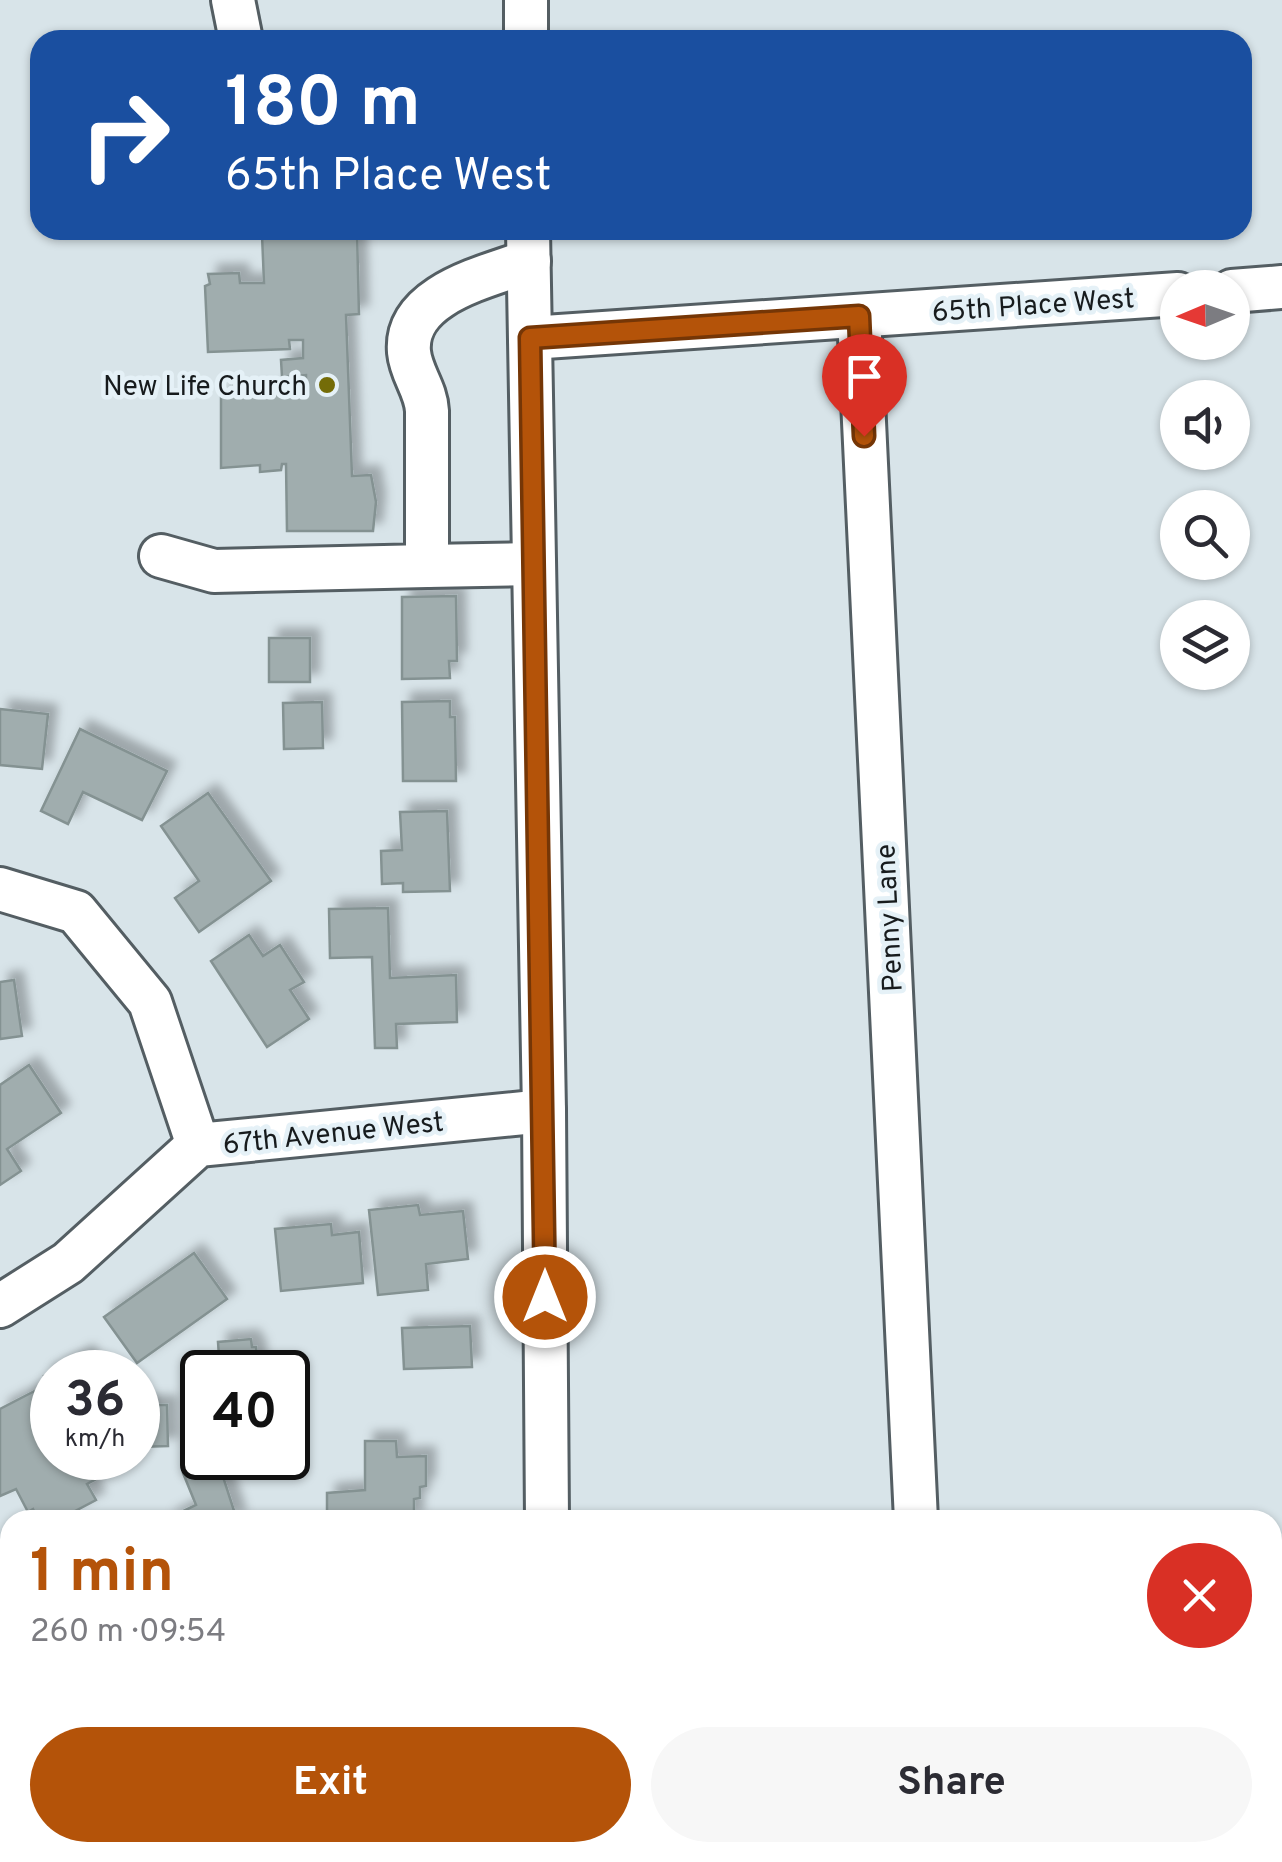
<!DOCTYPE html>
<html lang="en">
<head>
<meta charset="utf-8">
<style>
  body { margin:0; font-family:Overpass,sans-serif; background:#f7f7f7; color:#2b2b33; height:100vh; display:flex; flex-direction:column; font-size:38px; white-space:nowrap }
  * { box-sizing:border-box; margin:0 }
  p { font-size:32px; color:#7c7c81 }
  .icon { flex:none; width:55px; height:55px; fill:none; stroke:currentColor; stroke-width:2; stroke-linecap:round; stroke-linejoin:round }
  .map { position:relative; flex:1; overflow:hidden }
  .drawer { position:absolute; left:0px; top:1510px; width:1282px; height:352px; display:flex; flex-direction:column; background:#fff; border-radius:30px 30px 0 0; box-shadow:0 2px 8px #0004 }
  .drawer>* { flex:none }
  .hud { position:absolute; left:30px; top:30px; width:1222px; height:210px; border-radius:30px; box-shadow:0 2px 8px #0004; background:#1a4fa0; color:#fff; overflow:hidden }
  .needle { width:65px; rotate:268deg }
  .buttons { position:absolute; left:1160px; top:270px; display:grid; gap:20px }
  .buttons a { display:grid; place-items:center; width:90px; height:90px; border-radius:50%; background:#fff; box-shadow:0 2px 8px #0004; font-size:50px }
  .speed { position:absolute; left:30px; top:1350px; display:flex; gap:20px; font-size:50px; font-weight:700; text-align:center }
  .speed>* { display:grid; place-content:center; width:130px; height:130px; border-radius:50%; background:#fff; box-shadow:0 2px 8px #0004; line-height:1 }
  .speed small { font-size:25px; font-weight:400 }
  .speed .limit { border:5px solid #111; border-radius:15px; background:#fff; color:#111 }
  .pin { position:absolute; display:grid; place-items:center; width:85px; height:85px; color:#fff; margin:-102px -42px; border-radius:50% 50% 50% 0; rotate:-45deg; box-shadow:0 0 10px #0007 }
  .pin .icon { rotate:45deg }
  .me { position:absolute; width:110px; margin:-55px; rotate:0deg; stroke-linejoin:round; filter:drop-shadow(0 0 8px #0008) }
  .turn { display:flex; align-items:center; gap:35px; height:210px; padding:0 30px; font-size:45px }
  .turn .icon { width:130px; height:130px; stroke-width:2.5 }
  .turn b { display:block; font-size:70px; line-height:85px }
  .round { display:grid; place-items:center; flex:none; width:105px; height:105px; border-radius:52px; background:#f7f7f7 }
  .head { display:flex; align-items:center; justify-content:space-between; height:170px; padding:0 30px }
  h1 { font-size:60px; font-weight:700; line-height:75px; color:#b45309 }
  .primary-button { display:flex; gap:20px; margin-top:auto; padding:20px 30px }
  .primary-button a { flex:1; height:115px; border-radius:60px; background:#b45309; color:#fff; font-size:40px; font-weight:700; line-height:115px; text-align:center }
  .primary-button a+a { background:#f7f7f7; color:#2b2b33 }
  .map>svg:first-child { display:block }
  .building { fill:#a0adae; stroke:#849292; stroke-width:2.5; filter:url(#shadow) }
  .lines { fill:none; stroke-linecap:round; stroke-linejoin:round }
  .minor-casing { stroke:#545e63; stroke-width:48 }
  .minor { stroke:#fff; stroke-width:42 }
  .route-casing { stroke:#753606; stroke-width:25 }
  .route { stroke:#b45309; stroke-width:18 }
  .poi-dot { fill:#746c08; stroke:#e5f1f7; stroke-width:4 }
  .labels { text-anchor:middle; stroke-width:9; stroke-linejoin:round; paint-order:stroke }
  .street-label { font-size:28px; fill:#171b1d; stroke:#e5f1f7 }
  .poi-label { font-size:28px; fill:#171b1d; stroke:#e5f1f7; text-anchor:end }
</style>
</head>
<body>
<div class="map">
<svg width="1282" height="1862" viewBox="0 0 1282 1862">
  <defs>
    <filter id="shadow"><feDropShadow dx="9" dy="-9" stdDeviation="5" flood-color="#0004"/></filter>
  </defs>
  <rect width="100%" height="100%" fill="#d8e4e9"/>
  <!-- building -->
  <g class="building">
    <polygon points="256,230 365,230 357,232 359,314 346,315 352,476 371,475 376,502 373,531 287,531 286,464 282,464 281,470 260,472 260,465 221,468 221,396 306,393 306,375 282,377 281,360 303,358 303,340 289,340 290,349 208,352 205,286 210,284 208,274 239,273 240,283 264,283 262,235 256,234"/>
    <polygon points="456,596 457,661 449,661 450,678 402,679 402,597"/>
    <rect x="269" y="638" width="41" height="44"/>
    <polygon points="450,701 450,717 455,717 456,781 403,781 402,702"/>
    <polygon points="322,702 323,748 284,749 283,703"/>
    <polygon points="0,709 48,714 42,769 0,765"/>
    <polygon points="80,729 167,771 142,820 83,792 68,824 41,811"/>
    <polygon points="208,793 271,881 199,932 175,898 199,881 161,826"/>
    <polygon points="447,811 450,891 403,892 403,883 382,884 381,851 402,850 400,812"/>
    <polygon points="388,908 390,978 456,975 457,1022 396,1024 397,1048 375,1048 372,957 330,958 329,909"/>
    <polygon points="249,935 263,956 280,945 304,982 290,990 309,1019 267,1047 211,961"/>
    <polygon points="14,980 22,1036 0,1039 0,982"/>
    <polygon points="29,1065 61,1113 7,1149 21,1171 0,1185 0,1085"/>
    <polygon points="418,1205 420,1215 463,1211 468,1259 426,1264 428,1290 378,1295 369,1210"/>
    <polygon points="331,1224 332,1235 359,1232 363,1283 281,1291 275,1229"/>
    <polygon points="194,1253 227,1299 137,1363 104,1317"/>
    <polygon points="470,1326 472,1367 404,1369 402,1328"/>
    <polygon points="251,1339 252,1347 256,1347 258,1372 220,1372 218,1342"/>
    <polygon points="85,1354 95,1372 52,1372 52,1458 92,1458 102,1476 87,1484 96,1500 58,1520 38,1520 33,1509 28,1512 16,1489 0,1496 0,1409 48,1384 44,1376"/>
    <polygon points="138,1405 167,1405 168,1446 138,1447"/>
    <polygon points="365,1441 396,1441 397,1457 426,1456 426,1486 420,1487 420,1498 414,1499 414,1520 327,1520 327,1493 365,1490"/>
    <polygon points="208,1458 217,1458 237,1520 165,1520 196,1505 183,1473"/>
    <polygon points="0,1790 10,1793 10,1842 0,1838"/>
    <polygon points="411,1852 412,1861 422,1862 369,1862 369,1853"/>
  </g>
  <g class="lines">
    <!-- minor casing -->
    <g class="minor-casing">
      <g id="minor">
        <polyline points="233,0 241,40"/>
        <polyline points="526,0 526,40"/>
        <polyline points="528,230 544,1111 547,1520"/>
        <polyline points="1232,291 1282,287"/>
        <polyline points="859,316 916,1520"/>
        <polyline points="530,338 1178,294"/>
        <path d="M161,556L214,571L427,566V411C426,389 411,374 409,352C404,294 487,277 529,261"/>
        <polyline points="427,566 534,564"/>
        <polyline points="0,889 76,912 150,1002 198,1145"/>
        <polyline points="0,1306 68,1263 198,1145 544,1111"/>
        <polyline points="1272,1610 1282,1609"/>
        <polyline points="310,1852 310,1862"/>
        <polyline points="496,1852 496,1862"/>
        <polyline points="143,1862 148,1852"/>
        <polyline points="854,1862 854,1852"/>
      </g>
    </g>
    <!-- minor -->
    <use href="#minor" class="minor"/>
  </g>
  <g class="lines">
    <!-- route casing -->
    <g class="route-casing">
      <polyline id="route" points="545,1297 530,338 859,316 864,436"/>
    </g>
    <!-- route -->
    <use href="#route" class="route"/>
  </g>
  <!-- markers -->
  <circle class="poi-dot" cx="327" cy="385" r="10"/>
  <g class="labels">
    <!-- street labels -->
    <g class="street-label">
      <text transform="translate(1033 304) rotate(-4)" y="10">65th Place West</text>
      <text transform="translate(888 918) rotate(-93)" y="10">Penny Lane</text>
      <text transform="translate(333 1132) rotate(-6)" y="10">67th Avenue West</text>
    </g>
    <!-- poi labels -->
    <g class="poi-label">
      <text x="307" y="395">New Life Church</text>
    </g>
  </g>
</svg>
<div class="buttons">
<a><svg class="needle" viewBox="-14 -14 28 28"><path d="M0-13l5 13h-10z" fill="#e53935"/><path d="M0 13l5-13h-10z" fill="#7c7c81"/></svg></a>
<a><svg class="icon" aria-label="sound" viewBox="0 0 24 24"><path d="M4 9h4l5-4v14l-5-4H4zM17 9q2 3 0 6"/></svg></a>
<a><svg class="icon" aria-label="search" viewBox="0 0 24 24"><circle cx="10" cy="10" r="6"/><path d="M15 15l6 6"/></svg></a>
<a><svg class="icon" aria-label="layers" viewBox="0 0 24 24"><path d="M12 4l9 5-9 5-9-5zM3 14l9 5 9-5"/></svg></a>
</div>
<div class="speed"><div>36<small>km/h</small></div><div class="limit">40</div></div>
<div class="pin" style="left:864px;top:436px;background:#d93025"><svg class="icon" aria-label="arrive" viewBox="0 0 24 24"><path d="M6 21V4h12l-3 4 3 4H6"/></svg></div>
<svg class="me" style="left:545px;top:1297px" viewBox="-20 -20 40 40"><circle r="17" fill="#b45309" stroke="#fff" stroke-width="3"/><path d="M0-11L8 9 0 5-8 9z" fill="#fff"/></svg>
<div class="hud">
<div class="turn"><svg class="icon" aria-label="right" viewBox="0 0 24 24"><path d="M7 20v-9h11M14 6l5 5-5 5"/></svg><div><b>180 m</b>65th Place West</div></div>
</div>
<section class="drawer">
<div class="head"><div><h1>1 min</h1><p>260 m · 09:54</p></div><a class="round" style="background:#d93025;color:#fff"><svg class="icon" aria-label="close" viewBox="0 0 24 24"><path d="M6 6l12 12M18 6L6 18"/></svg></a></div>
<div class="primary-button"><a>Exit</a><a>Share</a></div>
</section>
</div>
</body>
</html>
